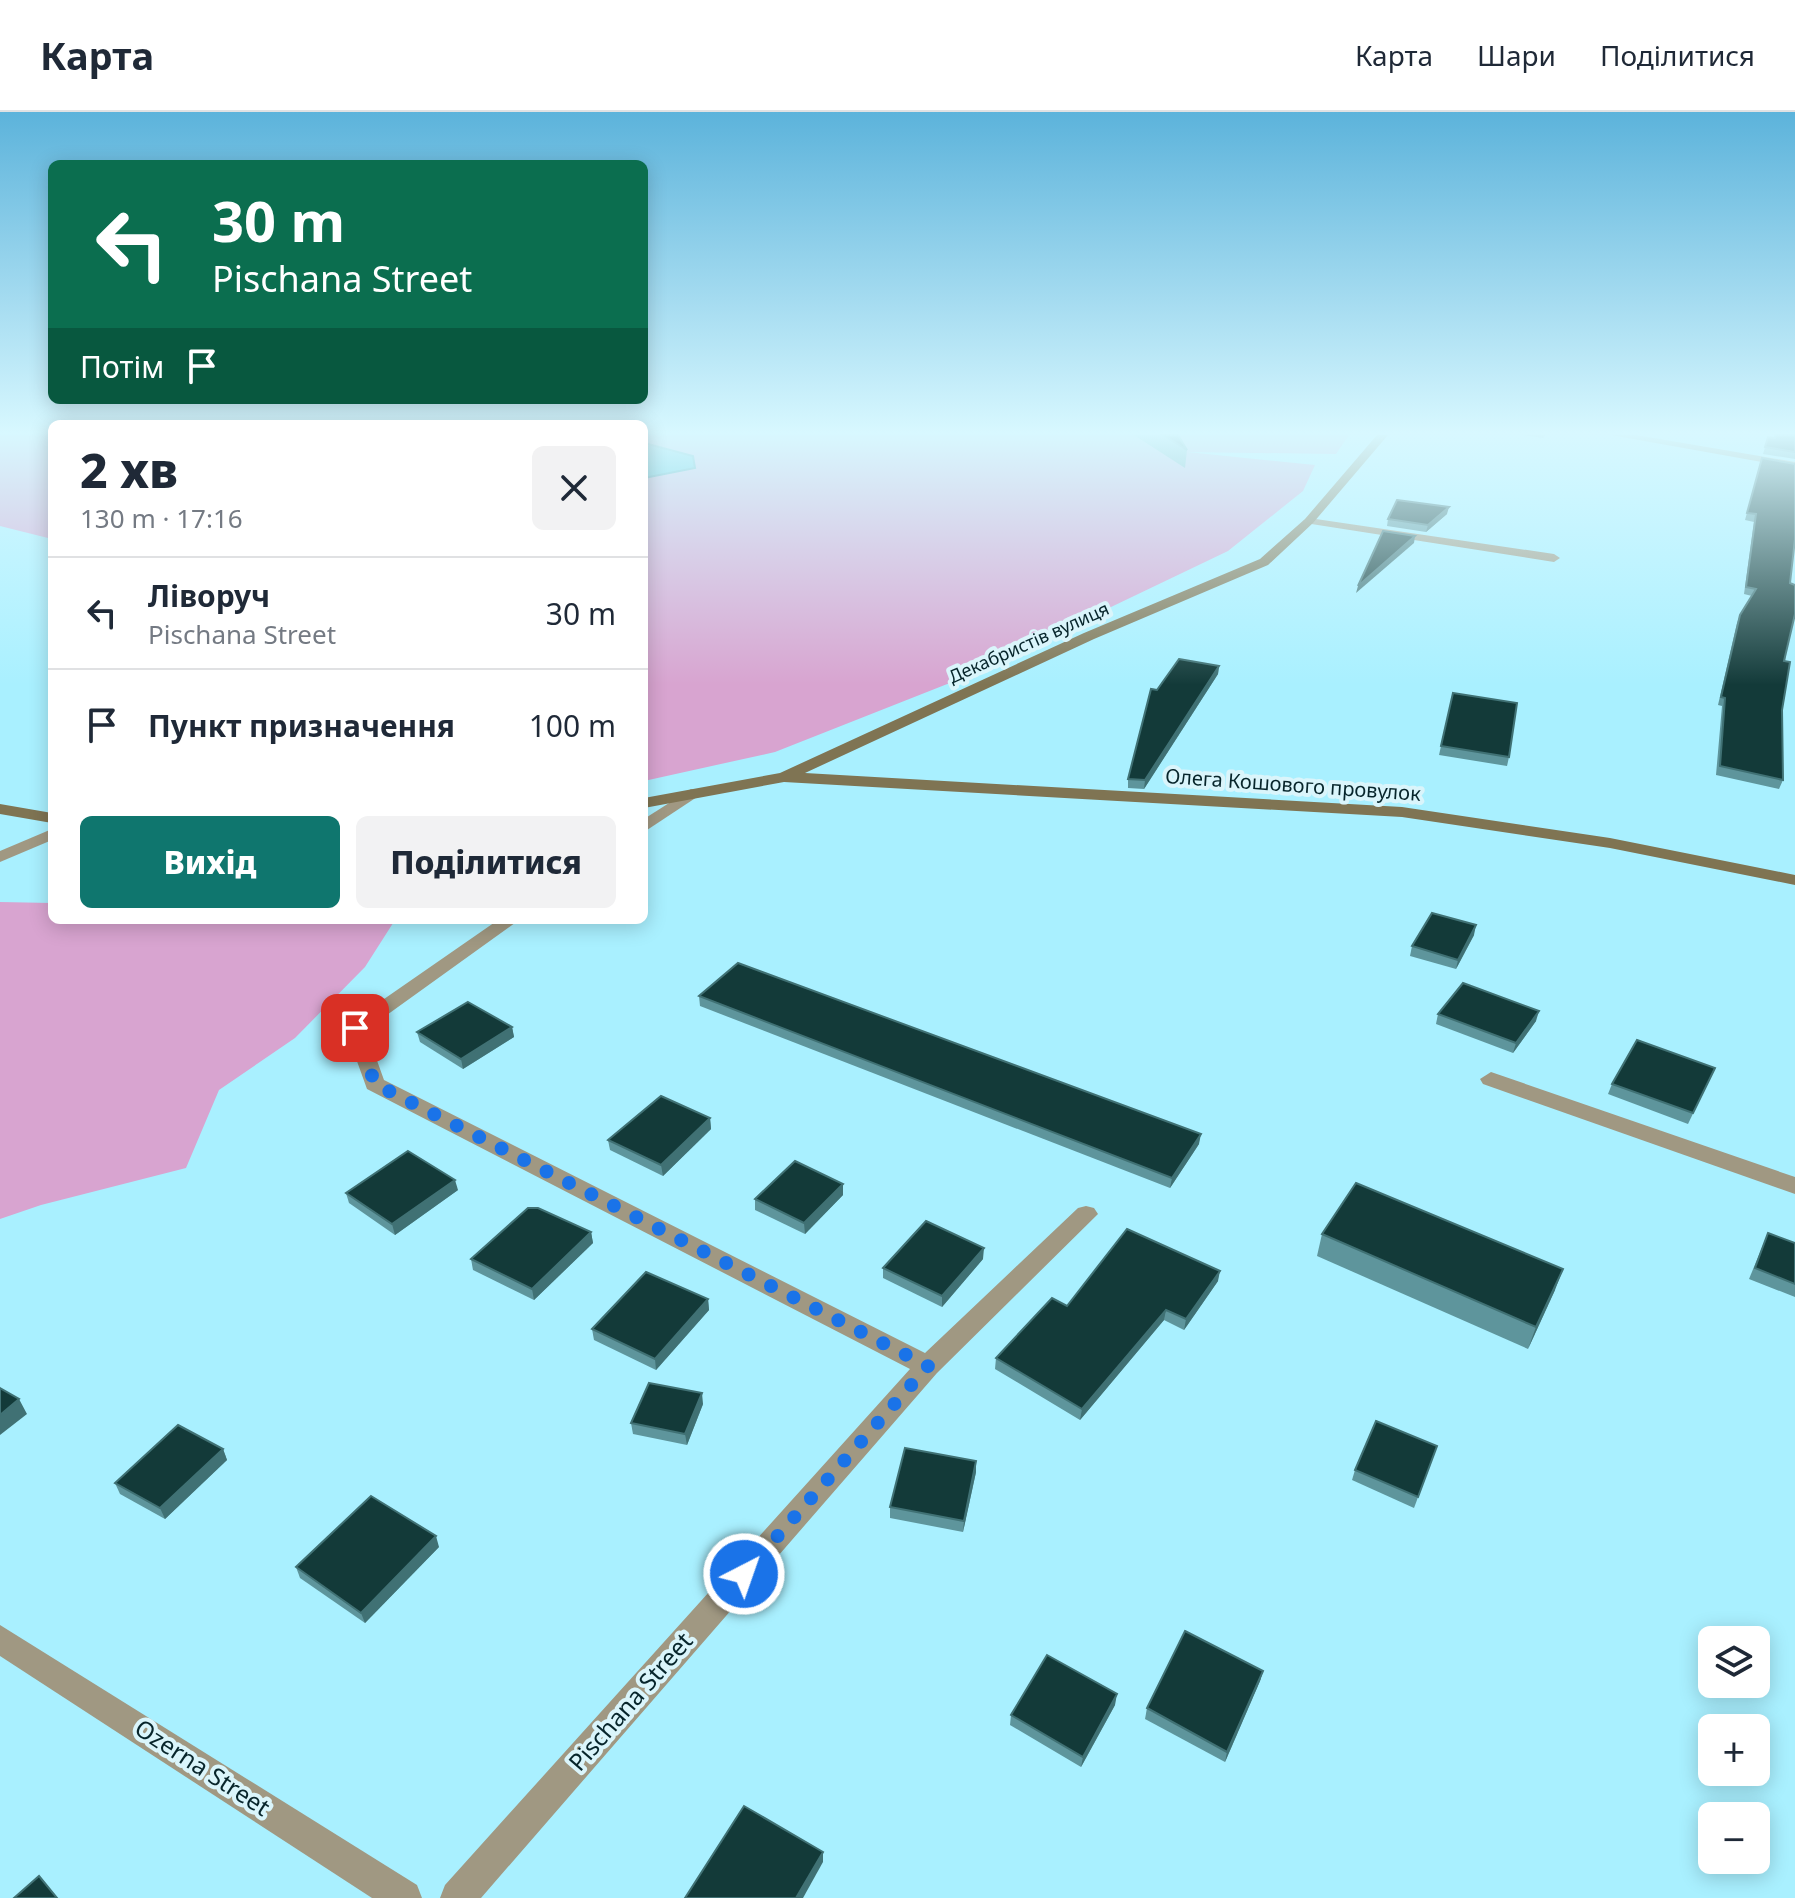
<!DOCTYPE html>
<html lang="uk">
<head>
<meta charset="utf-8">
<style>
  body { margin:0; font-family:"Noto Sans",sans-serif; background:#f2f2f3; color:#1f2937; height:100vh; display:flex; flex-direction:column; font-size:30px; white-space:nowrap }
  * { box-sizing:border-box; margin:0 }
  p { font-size:26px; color:#747a83 }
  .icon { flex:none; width:44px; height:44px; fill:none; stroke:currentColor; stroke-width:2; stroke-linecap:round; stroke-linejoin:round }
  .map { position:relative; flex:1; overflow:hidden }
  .panel { position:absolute; left:48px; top:308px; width:600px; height:504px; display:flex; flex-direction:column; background:#fff; border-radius:12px; box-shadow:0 4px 20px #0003 }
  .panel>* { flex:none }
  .banner { position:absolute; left:48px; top:48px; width:600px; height:244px; border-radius:12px; box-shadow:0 4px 20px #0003; background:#0b6e4f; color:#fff; overflow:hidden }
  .controls { position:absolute; left:1698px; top:1514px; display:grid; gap:16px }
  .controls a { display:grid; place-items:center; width:72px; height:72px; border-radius:12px; background:#fff; box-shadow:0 4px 20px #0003; font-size:40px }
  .pin { position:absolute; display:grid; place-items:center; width:68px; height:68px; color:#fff; margin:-34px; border-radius:16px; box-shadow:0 4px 12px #0006 }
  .me { position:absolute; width:88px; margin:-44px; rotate:41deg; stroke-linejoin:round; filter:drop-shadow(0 0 6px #0008) }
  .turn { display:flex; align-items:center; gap:28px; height:168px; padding:0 32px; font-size:36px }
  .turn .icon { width:104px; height:104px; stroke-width:2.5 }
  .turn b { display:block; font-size:56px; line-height:68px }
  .then { display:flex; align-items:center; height:76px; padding:0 32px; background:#0003; gap:16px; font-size:30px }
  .round { display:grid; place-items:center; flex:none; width:84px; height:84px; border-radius:12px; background:#f2f2f3 }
  .overview { display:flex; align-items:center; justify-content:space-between; height:136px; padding:0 32px }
  h1 { font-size:48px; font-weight:800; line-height:60px }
  .button { display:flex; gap:16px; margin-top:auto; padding:16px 32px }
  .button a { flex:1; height:92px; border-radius:12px; background:#0f766e; color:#fff; font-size:32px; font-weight:800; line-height:92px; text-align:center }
  .button a+a { background:#f2f2f3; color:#1f2937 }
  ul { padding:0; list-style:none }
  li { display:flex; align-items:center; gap:24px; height:112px; padding:0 32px; border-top:2px solid #e0e1e3 }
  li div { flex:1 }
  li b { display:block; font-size:30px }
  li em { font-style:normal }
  header { display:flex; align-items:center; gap:48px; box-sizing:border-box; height:112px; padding:0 40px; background:#fff; border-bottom:2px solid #e0e1e3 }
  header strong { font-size:38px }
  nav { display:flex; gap:44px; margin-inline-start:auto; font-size:28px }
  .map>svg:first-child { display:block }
  .green { fill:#d8a4d0 }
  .water { fill:#2bb2c8; stroke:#208899; stroke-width:2 }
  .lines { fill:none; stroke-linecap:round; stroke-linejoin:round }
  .street { fill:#a09882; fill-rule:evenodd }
  .secondary { fill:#7f7453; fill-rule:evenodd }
  .wall { fill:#5e959c }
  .shaded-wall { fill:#407174 }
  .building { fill:#133a39; stroke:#407174; stroke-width:2 }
  .route { stroke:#1a73e8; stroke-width:14; stroke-dasharray:0 25.2 }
  .labels { text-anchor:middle; stroke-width:8; stroke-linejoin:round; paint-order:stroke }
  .far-street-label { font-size:18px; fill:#07252b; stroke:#daf5fb }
  .street-label { font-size:20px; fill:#07252b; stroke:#daf5fb }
  .near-street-label { font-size:24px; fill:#07252b; stroke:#daf5fb }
</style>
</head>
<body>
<header>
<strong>Карта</strong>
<nav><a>Карта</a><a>Шари</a><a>Поділитися</a></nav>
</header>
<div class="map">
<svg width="1795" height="1786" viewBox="0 0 1795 1786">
  <rect width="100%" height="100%" fill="#a9f0ff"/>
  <!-- green -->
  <g class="green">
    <polygon points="0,323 52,323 52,427 0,414"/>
    <polygon points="644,323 1349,323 1336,342 1187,340 1315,353 1303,379 1228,439 965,565 775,640 644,669"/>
    <polygon points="0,790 52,791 52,808 395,808 365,855 295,926 219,978 186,1056 41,1093 0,1107"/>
  </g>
  <!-- water -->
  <polygon class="water" points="644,331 693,344 695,356 644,366"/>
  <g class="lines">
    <!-- street -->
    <g class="street">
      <polygon points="1611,323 1636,323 1795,350 1795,356"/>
      <polygon points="1309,406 1554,442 1560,446 1554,450 1305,411 1303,409"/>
      <polygon points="691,677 697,679 697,685 644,720 644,707"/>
      <polygon points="52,717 52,728 0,750 0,739"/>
      <polygon points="498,808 519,808 366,918 384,968 925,1241 1078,1096 1086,1094 1094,1096 1098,1102 937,1261 481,1786 440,1786 445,1773 910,1257 367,977 345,916 348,912"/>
      <polygon points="1491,960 1795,1065 1795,1082 1483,972 1480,967"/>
      <polygon points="0,1513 417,1773 422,1786 372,1786 0,1544"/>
    </g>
    <!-- secondary -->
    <g class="secondary">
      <polygon points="1377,323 1388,323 1313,411 1268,453 1094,527 805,661 1402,695 1610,726 1795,763 1795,773 1610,736 1402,705 784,670 644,696 644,686 780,661 1084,521 1260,447 1305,407"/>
      <polygon points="0,692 52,701 52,711 0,702"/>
    </g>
  </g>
  <!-- wall -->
  <g class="wall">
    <polygon points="1134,323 1178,323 1187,338 1185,356"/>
    <polygon points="1524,323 1545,323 1543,326"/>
    <polygon points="1774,323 1795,323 1795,347 1763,342 1768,325 1774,326"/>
    <polygon points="1762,346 1790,471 1782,598 1783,668 1779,677 1716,663 1722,594 1718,593 1737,511 1740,503 1752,484 1744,482 1754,410 1745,408"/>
    <polygon points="1447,402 1426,420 1387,414 1388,407"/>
    <polygon points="1219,554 1218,562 1144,677 1128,676 1128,667 1157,578"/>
    <polygon points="1453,581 1509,645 1507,654 1439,643"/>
    <polygon points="1474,823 1456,857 1410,844 1412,834"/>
    <polygon points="699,884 1199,1032 1170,1076 700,894"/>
    <polygon points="1438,902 1536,909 1513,941 1436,912"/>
    <polygon points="512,915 514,925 463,957 420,930 417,920"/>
    <polygon points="1710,966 1688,1012 1608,982 1612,972"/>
    <polygon points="710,1006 711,1017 663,1064 610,1038 608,1028"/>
    <polygon points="843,1072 843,1083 805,1122 755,1098 755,1087"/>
    <polygon points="458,1078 395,1123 349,1091 346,1081"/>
    <polygon points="591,1120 593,1131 534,1188 473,1158 471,1147"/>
    <polygon points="1768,1121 1795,1131 1795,1185 1749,1167"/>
    <polygon points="1322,1122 1555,1178 1528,1237 1317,1144"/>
    <polygon points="983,1147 942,1195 883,1166 883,1156"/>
    <polygon points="1218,1169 1184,1218 1164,1208 1080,1308 995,1257 996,1246 1067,1194"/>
    <polygon points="708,1187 709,1198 656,1258 594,1228 592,1217"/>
    <polygon points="703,1292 687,1333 633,1322 631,1311"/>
    <polygon points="1437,1334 1414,1396 1352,1368 1355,1358"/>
    <polygon points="223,1337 227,1348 165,1407 120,1382 115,1371"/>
    <polygon points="976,1360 963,1420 890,1406 890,1395"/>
    <polygon points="439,1435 365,1511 300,1466 296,1455"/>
    <polygon points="1263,1559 1260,1569 1225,1650 1145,1607 1147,1596"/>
    <polygon points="1115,1593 1081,1655 1010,1613 1011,1603"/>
  </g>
  <!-- shaded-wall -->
  <g class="shaded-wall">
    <polygon points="1449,395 1447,402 1426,420 1428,413"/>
    <polygon points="1415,424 1414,431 1356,481 1358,474"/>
    <polygon points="1219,554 1218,562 1144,677 1145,668"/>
    <polygon points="1476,813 1474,823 1456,857 1458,848"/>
    <polygon points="1539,899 1536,909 1513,941 1516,931"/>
    <polygon points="512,915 514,925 463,957 461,947"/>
    <polygon points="710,1006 711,1017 663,1064 661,1053"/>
    <polygon points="1201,1022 1199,1032 1170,1076 1172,1066"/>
    <polygon points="455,1068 458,1078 395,1123 392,1112"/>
    <polygon points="843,1072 843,1083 805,1122 804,1111"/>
    <polygon points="591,1120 593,1131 534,1188 532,1177"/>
    <polygon points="984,1136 983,1147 942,1195 942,1184"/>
    <polygon points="1563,1157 1555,1178 1528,1237 1536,1215"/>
    <polygon points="1220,1159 1218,1169 1184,1218 1186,1207"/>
    <polygon points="708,1187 709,1198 656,1258 655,1247"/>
    <polygon points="1166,1198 1164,1208 1080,1308 1082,1297"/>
    <polygon points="702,1281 703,1292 687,1333 685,1322"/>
    <polygon points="19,1287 27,1302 0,1323 0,1303"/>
    <polygon points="223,1337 227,1348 165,1407 160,1396"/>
    <polygon points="976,1349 976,1360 963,1420 964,1409"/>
    <polygon points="436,1424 439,1435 365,1511 361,1501"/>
    <polygon points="1263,1559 1260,1569 1225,1650 1227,1640"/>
    <polygon points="1117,1582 1115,1593 1081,1655 1083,1645"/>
    <polygon points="823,1740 823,1750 803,1786 796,1786"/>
  </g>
  <!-- building -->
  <g class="building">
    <polygon points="1163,323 1178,323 1187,338"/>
    <polygon points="1775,323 1795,323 1795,340 1765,335 1768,325 1775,326"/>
    <polygon points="1762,346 1795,352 1795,427 1790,471 1795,473 1795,502 1784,549 1790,550 1782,598 1783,668 1720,654 1725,586 1721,585 1740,503 1756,477 1746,475 1756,402 1747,401"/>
    <polygon points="1397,388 1449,395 1428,413 1388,407"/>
    <polygon points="1383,419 1415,424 1358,474"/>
    <polygon points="1179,547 1219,554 1145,668 1128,667 1151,577 1157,578"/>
    <polygon points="1453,581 1517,591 1509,645 1441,634"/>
    <polygon points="1432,801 1476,813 1458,848 1412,834"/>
    <polygon points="738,851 1201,1022 1172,1066 699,884"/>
    <polygon points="1463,871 1539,899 1516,931 1438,902"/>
    <polygon points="468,890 512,915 461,947 417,920"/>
    <polygon points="1637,928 1715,956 1693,1001 1612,972"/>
    <polygon points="661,984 710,1006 661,1053 608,1028"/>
    <polygon points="408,1039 455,1068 392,1112 346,1081"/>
    <polygon points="795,1049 843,1072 804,1111 755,1087"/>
    <polygon points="1356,1071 1563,1157 1536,1215 1322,1122"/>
    <polygon points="528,1096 538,1096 591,1120 532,1177 471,1147"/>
    <polygon points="926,1109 984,1136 942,1184 883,1156"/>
    <polygon points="1127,1117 1220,1159 1186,1207 1166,1198 1082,1297 996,1246 1052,1186 1067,1194"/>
    <polygon points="1768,1121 1795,1131 1795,1172 1755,1156"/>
    <polygon points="646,1160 708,1187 655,1247 592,1217"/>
    <polygon points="649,1271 702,1281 685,1322 631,1311"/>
    <polygon points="0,1276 19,1287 0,1303"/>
    <polygon points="1376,1309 1437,1334 1418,1385 1355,1358"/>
    <polygon points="178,1313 223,1337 160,1396 115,1371"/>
    <polygon points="905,1336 976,1349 964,1409 890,1395"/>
    <polygon points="371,1384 436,1424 361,1501 296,1455"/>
    <polygon points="1185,1519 1263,1559 1227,1640 1147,1596"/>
    <polygon points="1047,1543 1117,1582 1083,1645 1011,1603"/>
    <polygon points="744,1694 823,1740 796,1786 685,1786"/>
    <polygon points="39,1764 57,1786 14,1786"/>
  </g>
  <!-- sky -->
  <linearGradient id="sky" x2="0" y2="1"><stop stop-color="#5cb3db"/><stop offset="0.56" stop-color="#d8f8ff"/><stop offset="1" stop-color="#d8f8ff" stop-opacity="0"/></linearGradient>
  <rect width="1795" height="573" fill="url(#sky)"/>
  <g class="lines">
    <!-- route -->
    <polyline class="route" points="355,916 375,972 928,1254 744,1462"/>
  </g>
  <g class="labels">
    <!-- far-street labels -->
    <g class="far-street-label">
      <text transform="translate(1029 531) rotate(-24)" y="6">Декабристів вулиця</text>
    </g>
    <!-- street labels -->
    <g class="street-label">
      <text transform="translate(1293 673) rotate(4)" y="7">Олега Кошового провулок</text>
    </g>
    <!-- near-street labels -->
    <g class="near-street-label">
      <text transform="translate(631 1590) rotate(-49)" y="8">Pischana Street</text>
      <text transform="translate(202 1656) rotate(33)" y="8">Ozerna Street</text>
    </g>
  </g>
</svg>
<div class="controls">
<a><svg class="icon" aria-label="layers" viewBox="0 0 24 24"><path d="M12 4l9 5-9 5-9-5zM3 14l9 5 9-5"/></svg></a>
<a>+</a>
<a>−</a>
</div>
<div class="pin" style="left:355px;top:916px;background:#d93025"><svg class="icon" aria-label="arrive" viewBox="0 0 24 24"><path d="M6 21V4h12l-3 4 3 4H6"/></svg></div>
<svg class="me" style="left:744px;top:1462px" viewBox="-20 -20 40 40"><circle r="17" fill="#1a73e8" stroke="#fff" stroke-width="3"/><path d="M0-11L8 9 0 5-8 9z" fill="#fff"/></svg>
<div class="banner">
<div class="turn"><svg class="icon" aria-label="left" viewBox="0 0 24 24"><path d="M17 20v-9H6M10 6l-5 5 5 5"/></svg><div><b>30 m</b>Pischana Street</div></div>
<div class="then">Потім<svg class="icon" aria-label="arrive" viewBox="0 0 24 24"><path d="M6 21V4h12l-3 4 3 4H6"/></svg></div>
</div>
<section class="panel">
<div class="overview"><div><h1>2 хв</h1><p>130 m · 17:16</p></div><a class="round"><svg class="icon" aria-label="close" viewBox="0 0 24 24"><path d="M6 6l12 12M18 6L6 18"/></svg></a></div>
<ul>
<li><svg class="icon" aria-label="left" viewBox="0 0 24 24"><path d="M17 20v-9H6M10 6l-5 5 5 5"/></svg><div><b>Ліворуч</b><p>Pischana Street</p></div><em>30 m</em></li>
<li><svg class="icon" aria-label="arrive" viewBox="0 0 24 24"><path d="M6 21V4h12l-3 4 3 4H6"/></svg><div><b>Пункт призначення</b></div><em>100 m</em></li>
</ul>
<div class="button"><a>Вихід</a><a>Поділитися</a></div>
</section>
</div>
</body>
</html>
